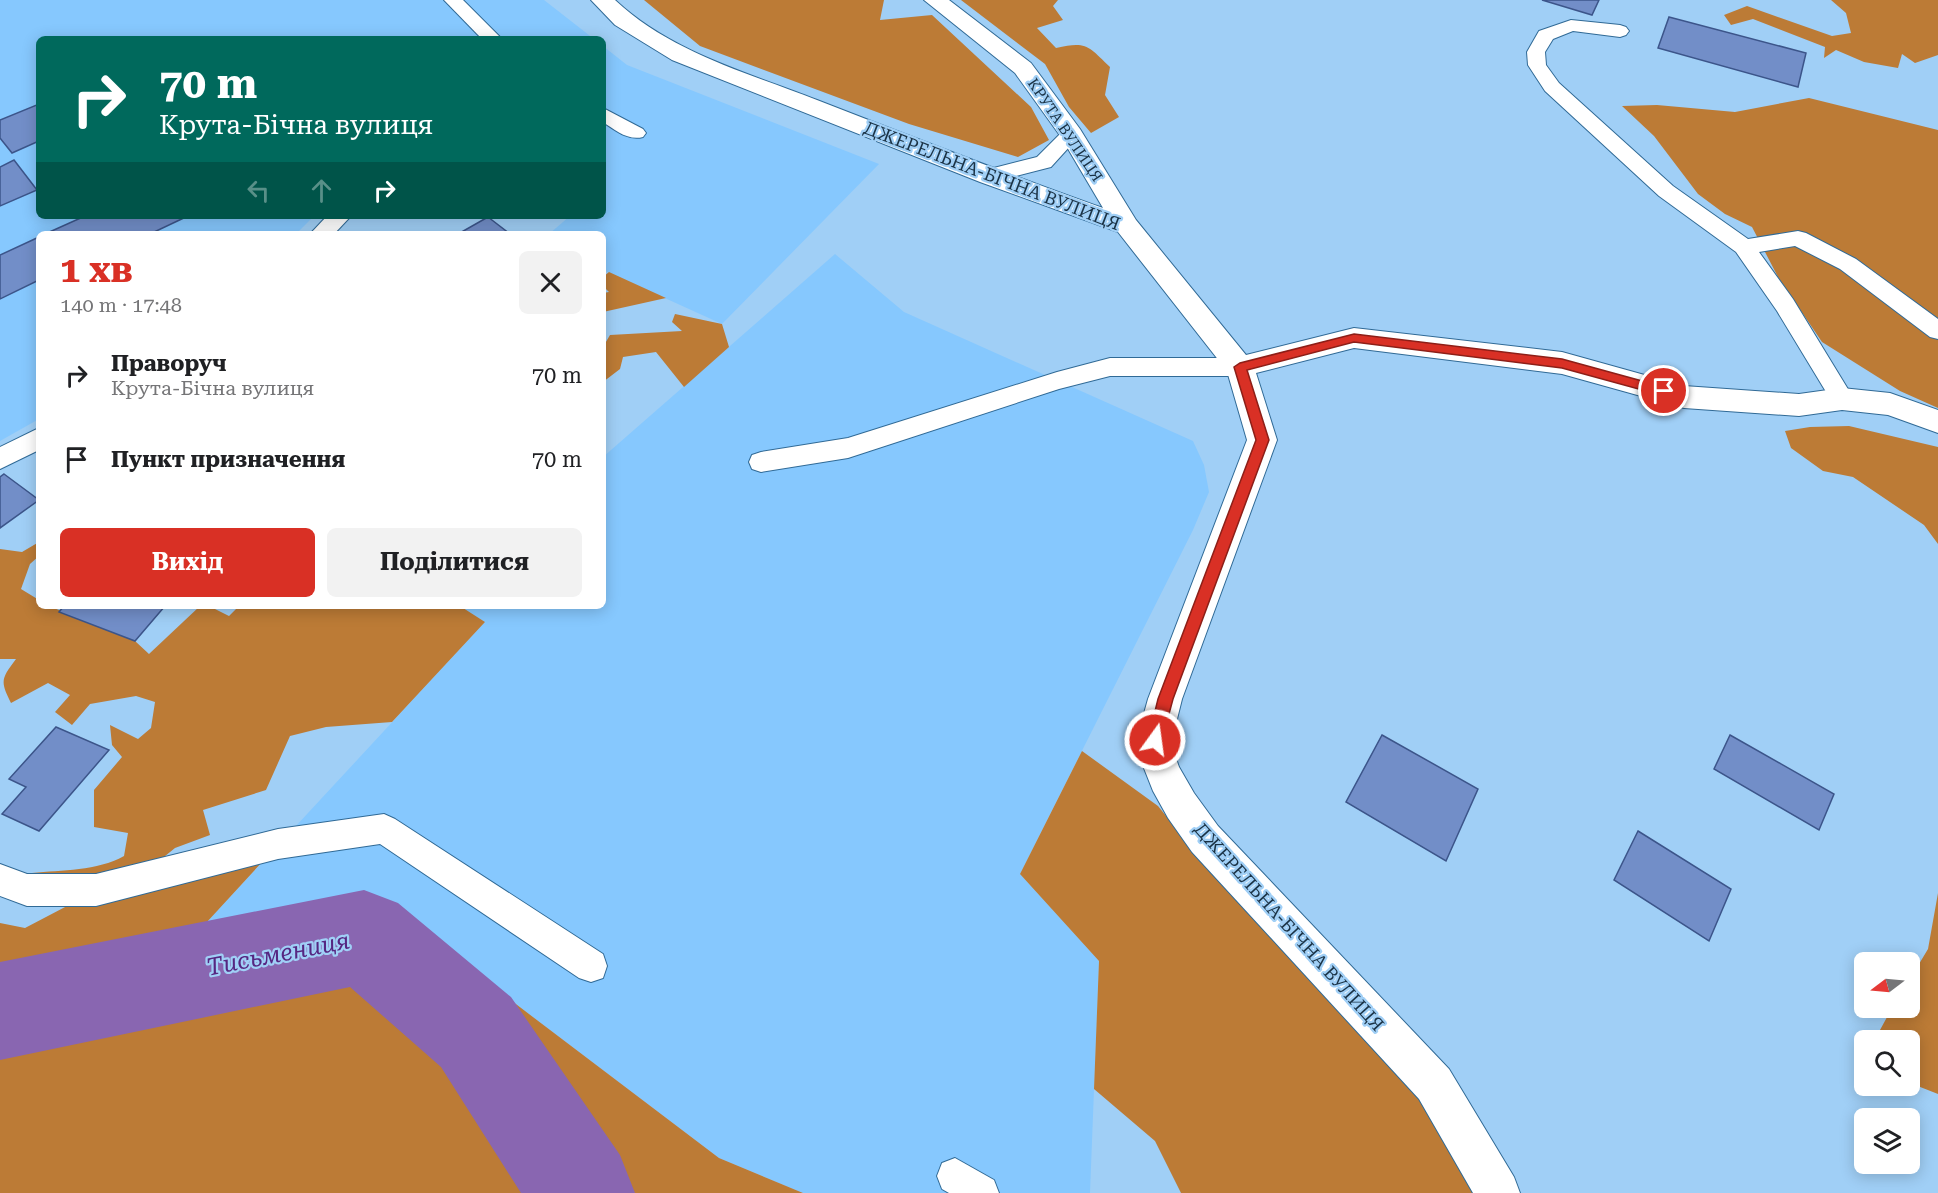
<!DOCTYPE html>
<html lang="uk">
<head>
<meta charset="utf-8">
<style>
  body { margin:0; font-family:"Roboto Serif",serif; background:#f2f2f2; color:#202124; height:100vh; display:flex; flex-direction:column; font-size:22px; white-space:nowrap }
  * { box-sizing:border-box; margin:0 }
  p { font-size:20px; color:#757577 }
  .icon { flex:none; width:33px; height:33px; fill:none; stroke:currentColor; stroke-width:2; stroke-linecap:round; stroke-linejoin:round }
  .map { position:relative; flex:1; overflow:hidden }
  .sheet { position:absolute; left:36px; top:231px; width:570px; height:378px; display:flex; flex-direction:column; background:#fff; border-radius:9px; box-shadow:0 3px 15px #0003 }
  .sheet>* { flex:none }
  .guide { position:absolute; left:36px; top:36px; width:570px; height:183px; border-radius:9px; box-shadow:0 3px 15px #0003; background:#00695c; color:#fff; overflow:hidden }
  .needle { width:39px; rotate:254deg }
  .buttons { position:absolute; left:1854px; top:952px; display:grid; gap:12px }
  .buttons a { display:grid; place-items:center; width:66px; height:66px; border-radius:9px; background:#fff; box-shadow:0 3px 15px #0003; font-size:30px }
  .pin { position:absolute; display:grid; place-items:center; width:51px; height:51px; color:#fff; margin:-26px; border:3px solid #fff; border-radius:50%; box-shadow:0 2px 6px #0007 }
  .me { position:absolute; width:66px; margin:-33px; rotate:14deg; stroke-linejoin:round; filter:drop-shadow(0 0 4px #0008) }
  .turn { display:flex; align-items:center; gap:21px; height:126px; padding:0 24px; font-size:27px }
  .turn .icon { width:78px; height:78px; stroke-width:2.5 }
  .turn b { display:block; font-size:42px; line-height:51px }
  .lanes { display:flex; align-items:center; height:57px; padding:0 24px; background:#0003; justify-content:center; gap:30px; direction:ltr }
  .lanes .off { opacity:.35 }
  .round { display:grid; place-items:center; flex:none; width:63px; height:63px; border-radius:9px; background:#f2f2f2 }
  .overview { display:flex; align-items:center; justify-content:space-between; height:102px; padding:0 24px }
  h1 { font-size:36px; font-weight:700; line-height:45px; color:#d93025 }
  .primary-button { display:flex; gap:12px; margin-top:auto; padding:12px 24px }
  .primary-button a { flex:1; height:69px; border-radius:9px; background:#d93025; color:#fff; font-size:24px; font-weight:700; line-height:69px; text-align:center }
  .primary-button a+a { background:#f2f2f2; color:#202124 }
  ul { padding:0; list-style:none }
  li { display:flex; align-items:center; gap:18px; height:84px; padding:0 24px }
  li div { flex:1 }
  li b { display:block; font-size:22px }
  li em { font-style:normal }
  .map>svg:first-child { display:block }
  .built { fill:#86c8fe }
  .forest { fill:#bc7b36 }
  .lines { fill:none; stroke-linecap:round; stroke-linejoin:round }
  .river { fill:#8966b1; fill-rule:evenodd }
  .building { fill:#728ec8; stroke:#3c558a; stroke-width:1.5 }
  .lane-casing { stroke:#306a96; stroke-width:2 }
  .street-casing { stroke:#306a96; stroke-width:2 }
  .lane { fill:#fff; fill-rule:evenodd }
  .street { fill:#fff; fill-rule:evenodd }
  .route { fill:#d93025; stroke:#8d1f18; stroke-width:1.5 }
  .labels { text-anchor:middle; stroke-width:4.5; stroke-linejoin:round; paint-order:stroke }
  .far-street-label { font-size:15px; fill:#1a3245; stroke:#a0cff6 }
  .street-label { font-size:18px; fill:#1a3245; stroke:#a0cff6 }
  .near-water-label { font-size:24px; font-style:italic; fill:#562681; stroke:#a0cff6 }
</style>
</head>
<body>
<div class="map">
<svg width="1938" height="1193" viewBox="0 0 1938 1193">
  <rect width="100%" height="100%" fill="#a0cff6"/>
  <!-- built -->
  <g class="built">
    <polygon points="0,0 544,0 594,39 39,39 39,216 314,216 296,234 39,234 39,419 0,441"/>
    <polygon points="603,46 627,65 879,164 722,324 603,270 603,234 549,234 570,216 603,216"/>
    <polygon points="835,254 904,312 1193,441 1204,465 1209,492 1193,530 1020,874 1099,961 1090,1193 803,1193 719,1158 397,914 194,936 485,622 460,606 603,606 603,457"/>
  </g>
  <!-- forest -->
  <g class="forest">
    <polygon points="644,0 884,0 880,20 932,15 1031,107 1049,140 1018,157 909,124 700,46"/>
    <path d="M961,0H1058L1053,6L1063,20L1037,28L1056,48C1087,41 1088,46 1110,67L1105,95L1119,117L1091,133L1069,107L1045,64Z"/>
    <polygon points="1831,0 1938,0 1938,55 1915,63 1902,54 1898,68 1864,62 1836,50 1824,58 1825,47 1753,19 1731,25 1724,15 1747,6 1832,36 1851,33 1846,13"/>
    <polygon points="1809,98 1938,130 1938,408 1900,391 1822,342 1778,277 1752,227 1725,214 1698,194 1654,136 1622,106 1657,105 1735,112"/>
    <polygon points="609,272 666,298 603,312 603,293 609,292 603,286 603,277"/>
    <polygon points="675,314 722,324 729,347 684,387 656,352 623,357 620,369 603,382 603,347 610,335 682,331 672,322"/>
    <polygon points="1849,426 1938,447 1938,544 1924,525 1853,477 1823,471 1791,448 1785,431 1810,427"/>
    <path d="M39,542V556L30,564L21,589L39,600V606H49L135,641L149,654L200,606H209L229,616L239,606H460L485,622L392,722L326,727L290,736L266,790L203,810L210,835L175,848L118,894L264,860L195,935L397,914L719,1158L803,1193H0V923L25,928L67,906L29,883L32,873C62,870 97,871 124,856L128,833L94,827V790L122,757L112,745L110,725L138,739L151,728L155,702L136,696L90,704L72,725L55,712L70,695L48,683L11,703C0,681 1,679 16,659H0V549L22,552Z"/>
    <polygon points="1082,751 1158,806 1221,884 1426,1097 1485,1193 1181,1193 1155,1141 1094,1089 1099,961 1020,874"/>
    <polygon points="1938,893 1938,1094 1910,1083 1910,1041 1874,1041 1892,1008 1910,1008 1910,979 1928,949"/>
  </g>
  <g class="lines">
    <!-- river -->
    <polygon class="river" points="364,890 398,903 511,997 620,1155 635,1193 521,1193 441,1067 350,987 0,1060 0,962"/>
  </g>
  <!-- building -->
  <g class="building">
    <polygon points="1542,0 1599,0 1592,15"/>
    <polygon points="1669,17 1806,53 1798,87 1658,48"/>
    <polygon points="39,104 39,141 12,153 0,138 0,120"/>
    <polygon points="14,160 37,190 0,206 0,167"/>
    <polygon points="85,216 188,216 150,234 45,234"/>
    <polygon points="488,217 510,234 458,234"/>
    <polygon points="39,237 39,280 0,299 0,255"/>
    <polygon points="4,474 39,500 0,528 0,477"/>
    <polygon points="64,606 165,606 135,641 59,612"/>
    <polygon points="56,727 109,750 39,831 2,814 26,787 9,779"/>
    <polygon points="1382,735 1478,789 1446,861 1346,802"/>
    <polygon points="1730,735 1834,794 1819,830 1714,769"/>
    <polygon points="1638,831 1731,889 1709,941 1614,880"/>
  </g>
  <g class="lines">
    <!-- lane casing -->
    <g class="lane-casing">
      <g id="lane">
        <polygon points="444,0 463,0 502,39 482,39"/>
        <polygon points="1571,20 1620,25 1626,27 1629,31 1626,35 1620,37 1573,31 1553,39 1545,52 1546,65 1559,83 1673,186 1748,239 1798,231 1806,233 1856,259 1938,319 1938,339 1930,337 1840,269 1795,246 1759,252 1793,299 1854,399 1850,405 1842,408 1834,405 1777,311 1736,252 1659,196 1545,91 1528,65 1527,52 1539,31"/>
        <path d="M603,108L643,129L646,133L643,137C628,141 615,130 603,122Z"/>
        <polygon points="1071,128 1078,130 1081,134 1051,167 989,183 982,181 979,176 982,171 1037,157 1064,130"/>
        <polygon points="327,216 351,216 334,234 310,234"/>
        <polygon points="1110,358 1240,358 1248,361 1252,367 1248,373 1240,376 1110,376 1059,389 848,458 761,472 752,469 749,462 752,455 761,452 848,438 1057,372"/>
        <polygon points="39,428 39,450 0,469 0,447"/>
        <polygon points="384,814 395,819 603,954 607,966 603,978 591,982 579,978 380,844 278,859 96,906 27,906 0,896 0,864 27,874 96,874 278,829"/>
        <polygon points="955,1158 994,1180 999,1193 949,1193 942,1189 937,1176 942,1163"/>
      </g>
    </g>
    <!-- street casing -->
    <g class="street-casing">
      <path id="street" d="M591,0H615C670,52 748,73 817,100C912,137 1007,174 1103,208L1061,137L1015,73L924,0H949L1031,63L1080,129L1136,220L1246,355L1354,328L1562,352L1684,386L1799,394L1842,388L1890,393L1938,410V433L1888,415L1842,410L1799,416L1684,408L1562,374L1354,348L1256,373L1277,440L1182,699L1173,735L1174,753L1179,767L1194,793L1218,826L1449,1069L1514,1177L1520,1193H1473L1419,1099L1192,852L1168,818L1153,791L1138,753V735L1148,699L1247,440L1227,371L1118,232L980,182L672,60L615,25Z"/>
    </g>
    <!-- lane -->
    <use href="#lane" class="lane"/>
    <!-- street -->
    <use href="#street" class="street"/>
  </g>
  <!-- route -->
  <polygon class="route" points="1354,334 1562,359 1664,387 1670,391 1664,396 1562,368 1354,342 1247,370 1269,440 1173,699 1162,740 1160,745 1155,747 1150,745 1148,740 1158,699 1256,440 1234,367 1240,363"/>
  <g class="labels">
    <!-- far-street labels -->
    <g class="far-street-label">
      <text transform="translate(1065 130) rotate(56)" y="5">КРУТА ВУЛИЦЯ</text>
    </g>
    <!-- street labels -->
    <g class="street-label">
      <text transform="translate(992 176) rotate(21)" y="6">ДЖЕРЕЛЬНА-БІЧНА ВУЛИЦЯ</text>
      <text transform="translate(1289 927) rotate(48)" y="6">ДЖЕРЕЛЬНА-БІЧНА ВУЛИЦЯ</text>
    </g>
    <!-- near-water labels -->
    <g class="near-water-label">
      <text transform="translate(278 954) rotate(-11)" y="8">Тисьмениця</text>
    </g>
  </g>
</svg>
<div class="buttons">
<a><svg class="needle" viewBox="-14 -14 28 28"><path d="M0-13l5 13h-10z" fill="#e53935"/><path d="M0 13l5-13h-10z" fill="#757577"/></svg></a>
<a><svg class="icon" aria-label="search" viewBox="0 0 24 24"><circle cx="10" cy="10" r="6"/><path d="M15 15l6 6"/></svg></a>
<a><svg class="icon" aria-label="layers" viewBox="0 0 24 24"><path d="M12 4l9 5-9 5-9-5zM3 14l9 5 9-5"/></svg></a>
</div>
<div class="pin" style="left:1664px;top:391px;background:#d93025"><svg class="icon" aria-label="arrive" viewBox="0 0 24 24"><path d="M6 21V4h12l-3 4 3 4H6"/></svg></div>
<svg class="me" style="left:1155px;top:740px" viewBox="-20 -20 40 40"><circle r="17" fill="#d93025" stroke="#fff" stroke-width="3"/><path d="M0-11L8 9 0 5-8 9z" fill="#fff"/></svg>
<div class="guide">
<div class="turn"><svg class="icon" aria-label="right" viewBox="0 0 24 24"><path d="M7 20v-9h11M14 6l5 5-5 5"/></svg><div><b>70 m</b>Крута-Бічна вулиця</div></div>
<div class="lanes"><svg class="icon off" aria-label="left" viewBox="0 0 24 24"><path d="M17 20v-9H6M10 6l-5 5 5 5"/></svg><svg class="icon off" aria-label="ahead" viewBox="0 0 24 24"><path d="M12 20V5M6 11l6-6 6 6"/></svg><svg class="icon" aria-label="right" viewBox="0 0 24 24"><path d="M7 20v-9h11M14 6l5 5-5 5"/></svg></div>
</div>
<section class="sheet">
<div class="overview"><div><h1>1 хв</h1><p>140 m · 17:48</p></div><a class="round"><svg class="icon" aria-label="close" viewBox="0 0 24 24"><path d="M6 6l12 12M18 6L6 18"/></svg></a></div>
<ul>
<li><svg class="icon" aria-label="right" viewBox="0 0 24 24"><path d="M7 20v-9h11M14 6l5 5-5 5"/></svg><div><b>Праворуч</b><p>Крута-Бічна вулиця</p></div><em>70 m</em></li>
<li><svg class="icon" aria-label="arrive" viewBox="0 0 24 24"><path d="M6 21V4h12l-3 4 3 4H6"/></svg><div><b>Пункт призначення</b></div><em>70 m</em></li>
</ul>
<div class="primary-button"><a>Вихід</a><a>Поділитися</a></div>
</section>
</div>
</body>
</html>
